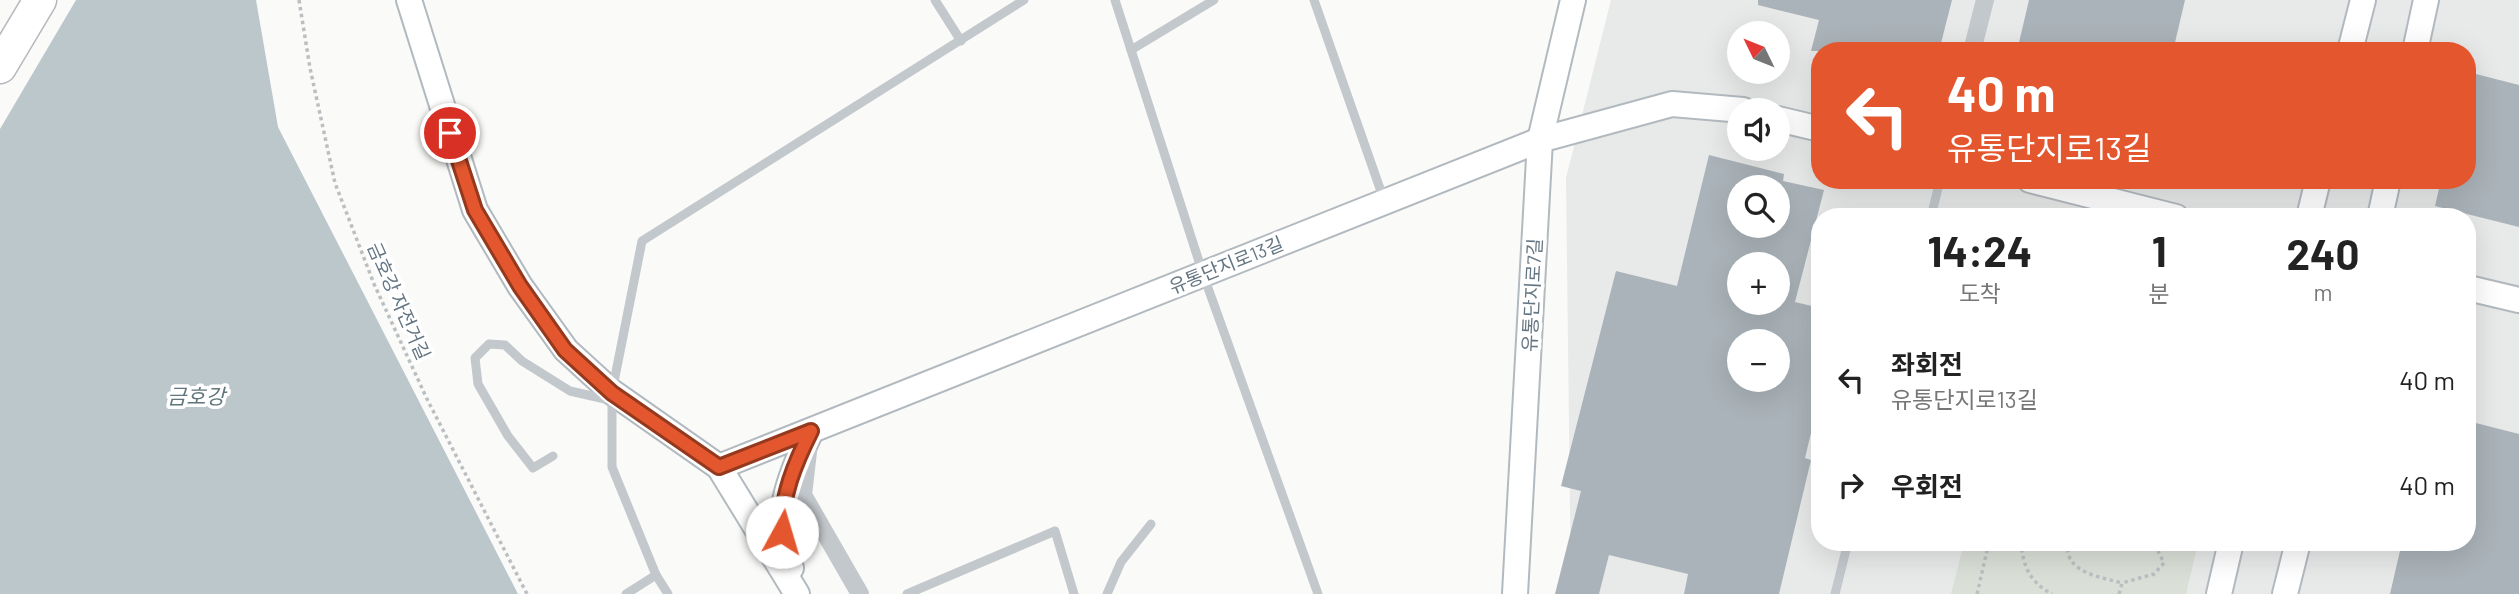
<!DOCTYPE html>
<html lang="ko">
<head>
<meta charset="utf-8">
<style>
  body { margin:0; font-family:Barlow,"Noto Sans KR",sans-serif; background:#f2f2f2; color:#222; height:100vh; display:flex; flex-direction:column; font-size:26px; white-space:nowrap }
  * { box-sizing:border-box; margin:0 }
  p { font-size:23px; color:#767676 }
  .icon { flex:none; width:38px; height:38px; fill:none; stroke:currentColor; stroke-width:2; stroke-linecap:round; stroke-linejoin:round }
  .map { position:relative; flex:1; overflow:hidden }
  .panel { position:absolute; left:1811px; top:208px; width:665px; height:343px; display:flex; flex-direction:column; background:#fff; border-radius:28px; box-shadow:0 7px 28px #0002 }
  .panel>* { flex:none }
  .guide { position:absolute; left:1811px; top:42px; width:665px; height:147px; border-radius:28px; box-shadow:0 7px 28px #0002; background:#e4572e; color:#fff; overflow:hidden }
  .needle { width:46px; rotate:313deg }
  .controls { position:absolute; left:1727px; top:21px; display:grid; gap:14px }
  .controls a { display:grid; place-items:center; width:63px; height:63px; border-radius:50%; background:#fff; box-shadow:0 7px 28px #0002; font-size:35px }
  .pin { position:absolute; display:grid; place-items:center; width:60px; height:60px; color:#fff; margin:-30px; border:4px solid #fff; border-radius:50%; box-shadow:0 2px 7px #0007 }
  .me { position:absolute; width:77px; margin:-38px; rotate:6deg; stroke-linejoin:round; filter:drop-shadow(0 0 5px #0008) }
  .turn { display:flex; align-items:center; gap:24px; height:147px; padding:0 21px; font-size:32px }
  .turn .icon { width:91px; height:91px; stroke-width:2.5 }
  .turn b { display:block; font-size:49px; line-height:60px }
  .eta { display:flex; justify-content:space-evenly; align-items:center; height:119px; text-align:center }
  .eta b { font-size:42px; font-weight:700; line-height:49px }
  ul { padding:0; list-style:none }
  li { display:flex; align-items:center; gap:21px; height:105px; padding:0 21px }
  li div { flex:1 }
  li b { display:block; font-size:26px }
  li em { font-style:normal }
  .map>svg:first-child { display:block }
  .built { fill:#e8e9e9; fill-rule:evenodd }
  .green { fill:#dadfd7 }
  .water { fill:#bbc7cb }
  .pier { fill:#fafaf8 }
  .building { fill:#aab3b9; fill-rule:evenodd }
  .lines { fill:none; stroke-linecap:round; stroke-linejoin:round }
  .secondary-casing { stroke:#b3babf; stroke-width:28 }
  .highway-casing { stroke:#b4b9bd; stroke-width:35 }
  .path { stroke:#bbbfc2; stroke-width:3.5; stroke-dasharray:3.5 3.5; stroke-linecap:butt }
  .lane { stroke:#c3c8cc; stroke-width:9 }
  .street { stroke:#c3c8cc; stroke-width:18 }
  .secondary { stroke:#fff; stroke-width:24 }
  .highway { stroke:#fff; stroke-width:32 }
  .route-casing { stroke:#94391e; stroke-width:18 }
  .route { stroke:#e4572e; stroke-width:12 }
  .labels { text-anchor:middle; stroke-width:7; stroke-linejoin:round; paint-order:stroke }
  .street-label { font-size:19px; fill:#657683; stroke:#fff }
  .water-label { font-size:21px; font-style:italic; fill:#60757c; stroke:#fff }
</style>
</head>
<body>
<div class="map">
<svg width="2519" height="594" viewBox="0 0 2519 594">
  <rect width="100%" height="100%" fill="#fafaf8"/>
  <!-- built -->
  <path class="built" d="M1611,0H2519V594H1571L1566,178ZM1740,33H1778V72H1740ZM1820,51H2468V180H1820ZM1740,110H1778V149H1740ZM1740,187H1778V226H1740ZM1820,217H2468V542H1820ZM1740,264H1778V303H1740ZM1740,341H1778V380H1740Z"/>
  <!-- green -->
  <polygon class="green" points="1964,543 1964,542 2198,543 2186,594 1951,594"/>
  <!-- water -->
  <polygon class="water" points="0,0 256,0 278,127 518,594 0,594"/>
  <!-- pier -->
  <polygon class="pier" points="0,0 76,0 0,129"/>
  <!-- building -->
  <g class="building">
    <polygon points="1758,0 1952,0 1939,51 1811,51 1819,20 1758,5"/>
    <polygon points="2029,0 2185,0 2173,51 2017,51"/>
    <polygon points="2468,72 2519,85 2519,227 2435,206 2441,180 2468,180"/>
    <path d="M1709,155L1784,174L1783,181L1824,190L1795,302L1820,308V395L1805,458L1811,460L1779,594H1684L1688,574L1609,555L1599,594H1555L1581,491L1561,486L1616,271L1677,286ZM1740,187H1778V226H1740ZM1740,264H1778V303H1740ZM1740,341H1778V380H1733L1740,354Z"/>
    <polygon points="2468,421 2519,434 2519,594 2390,594 2402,542 2468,542"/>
  </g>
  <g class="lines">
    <!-- secondary casing -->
    <g class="secondary-casing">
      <g id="secondary">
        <polyline points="409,0 475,210 520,286 566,350 612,392 719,467 797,594"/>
        <polyline points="2350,51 2363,0"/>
        <polyline points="2415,51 2426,0"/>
        <polyline points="1778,119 1820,129"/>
        <polyline points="2030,180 2176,217"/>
        <polyline points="2309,217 2318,180"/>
        <polyline points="2380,217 2388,180"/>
        <polyline points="2468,288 2519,300"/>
        <polyline points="719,467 1540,140 1672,104 1743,110"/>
        <path d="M791,568C771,520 790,475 811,431"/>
        <polyline points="1515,594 1540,140 1573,0"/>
        <polyline points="2219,594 2231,542"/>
        <polyline points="2285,594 2298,542"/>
      </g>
    </g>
    <!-- highway casing -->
    <g class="highway-casing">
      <polyline id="highway" points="0,67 40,0"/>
    </g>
    <!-- path -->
    <g class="path">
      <polyline points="299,0 310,68 335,183 374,284 427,399 527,594"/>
      <path d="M2021,542C2023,567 2030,582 2052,594"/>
      <path d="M2068,542C2063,573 2101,577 2122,583"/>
      <polyline points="1977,594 1989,542"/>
      <polyline points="2119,594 2122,583 2154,574 2164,563 2158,551 2143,542"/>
    </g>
    <!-- lane -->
    <g class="lane">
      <polyline points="935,0 961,41"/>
      <polyline points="1115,0 1203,274 1318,594"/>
      <polyline points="1314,0 1384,200"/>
      <polyline points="1131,50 1214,0"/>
      <polyline points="1931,217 1940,180"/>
      <polyline points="553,456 533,468 508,436 478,384 475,358 489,344 505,345 522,361 570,391 605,399 608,396"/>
      <polyline points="656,575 668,594"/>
      <polyline points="626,594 656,575 612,467 612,392 642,241 1024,0"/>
      <polyline points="907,594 1055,531 1074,594"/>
      <polyline points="1107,594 1121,562 1151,524"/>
      <polyline points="1835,594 1848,542"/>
    </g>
    <!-- street -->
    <g class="street">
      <polyline points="1972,51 1985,0"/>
      <polyline points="808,452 803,495 860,594"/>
    </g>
    <!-- secondary -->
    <use href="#secondary" class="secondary"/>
    <!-- highway -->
    <use href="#highway" class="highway"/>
  </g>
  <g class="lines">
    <!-- route casing -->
    <g class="route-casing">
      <path id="route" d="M450,133L475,210L520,286L565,350L612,393L719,467L811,431C795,463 781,496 782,532"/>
    </g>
    <!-- route -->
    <use href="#route" class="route"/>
  </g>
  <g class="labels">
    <!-- street labels -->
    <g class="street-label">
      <text transform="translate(1226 265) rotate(-22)" y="7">유통단지로13길</text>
      <text transform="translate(1532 295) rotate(-87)" y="7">유통단지로7길</text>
      <text transform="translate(399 301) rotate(66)" y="7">금호강 자전거길</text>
    </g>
    <!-- water labels -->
    <g class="water-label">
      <text x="196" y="404">금호강</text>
    </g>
  </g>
</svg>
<div class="controls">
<a><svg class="needle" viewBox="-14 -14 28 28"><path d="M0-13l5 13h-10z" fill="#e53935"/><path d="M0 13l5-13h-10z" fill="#767676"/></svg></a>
<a><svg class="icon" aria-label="sound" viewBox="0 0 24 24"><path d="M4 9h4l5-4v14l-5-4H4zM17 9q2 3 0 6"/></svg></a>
<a><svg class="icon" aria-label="search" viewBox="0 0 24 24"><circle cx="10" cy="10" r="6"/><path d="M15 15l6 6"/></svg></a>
<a>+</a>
<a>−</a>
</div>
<div class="pin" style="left:450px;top:133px;background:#d93025"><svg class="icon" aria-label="arrive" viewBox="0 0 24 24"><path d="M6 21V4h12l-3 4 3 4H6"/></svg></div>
<svg class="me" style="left:782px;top:532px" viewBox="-20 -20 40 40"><circle r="19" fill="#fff"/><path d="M0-13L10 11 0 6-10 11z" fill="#e4572e"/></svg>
<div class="guide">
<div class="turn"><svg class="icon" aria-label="left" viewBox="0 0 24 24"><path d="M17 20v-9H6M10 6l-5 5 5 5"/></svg><div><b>40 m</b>유통단지로13길</div></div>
</div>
<section class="panel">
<div class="eta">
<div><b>14:24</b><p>도착</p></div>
<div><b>1</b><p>분</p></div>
<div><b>240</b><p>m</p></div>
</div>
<ul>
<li><svg class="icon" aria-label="left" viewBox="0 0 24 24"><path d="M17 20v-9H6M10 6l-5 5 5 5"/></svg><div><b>좌회전</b><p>유통단지로13길</p></div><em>40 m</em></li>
<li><svg class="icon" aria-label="right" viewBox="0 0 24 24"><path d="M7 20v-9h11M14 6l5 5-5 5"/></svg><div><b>우회전</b></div><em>40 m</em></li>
</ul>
</section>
</div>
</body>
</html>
